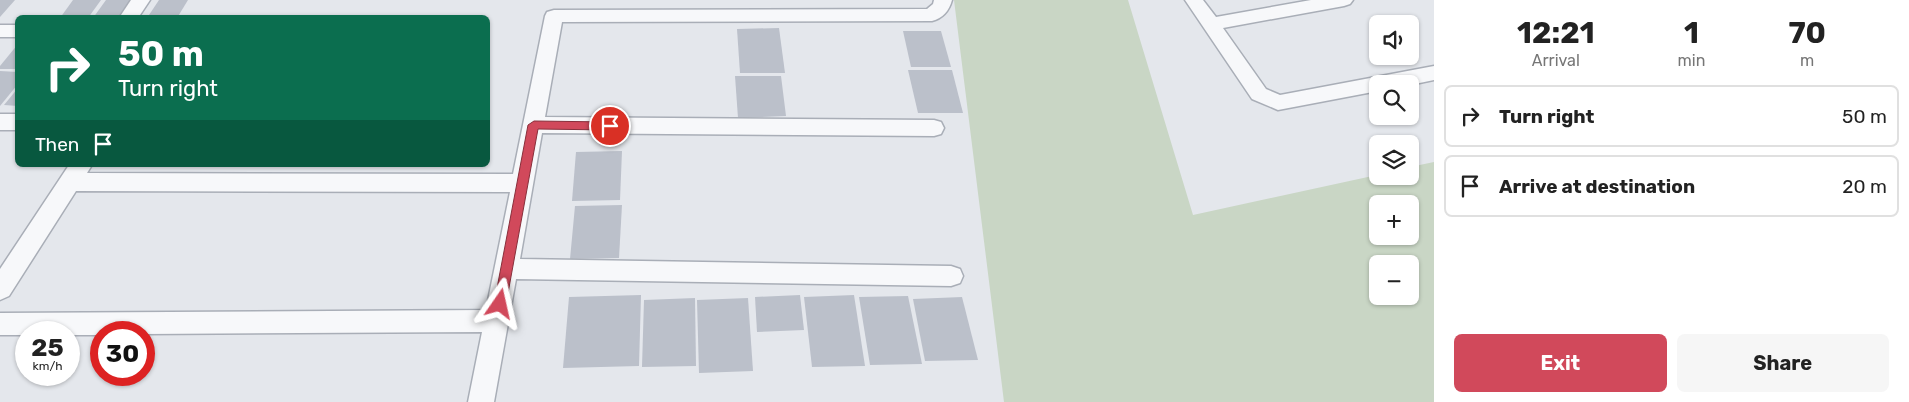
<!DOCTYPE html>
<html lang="en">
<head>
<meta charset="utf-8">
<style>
  body { margin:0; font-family:Rubik,sans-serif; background:#f6f6f6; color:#222; height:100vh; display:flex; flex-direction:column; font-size:19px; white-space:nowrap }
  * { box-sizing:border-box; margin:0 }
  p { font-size:16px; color:#767676 }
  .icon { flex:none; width:28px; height:28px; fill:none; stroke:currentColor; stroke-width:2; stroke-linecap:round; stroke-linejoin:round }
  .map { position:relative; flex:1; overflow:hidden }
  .details { display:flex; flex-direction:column; background:#fff; width:475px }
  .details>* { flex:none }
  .top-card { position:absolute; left:15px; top:15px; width:475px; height:152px; border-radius:8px; box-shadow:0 1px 4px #0004; background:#0b6e4f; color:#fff; overflow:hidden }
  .controls { position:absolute; left:1369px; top:15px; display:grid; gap:10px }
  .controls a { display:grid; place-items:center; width:50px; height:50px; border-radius:8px; background:#fff; box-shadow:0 1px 4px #0004; font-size:25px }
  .speed { position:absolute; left:15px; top:321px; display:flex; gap:10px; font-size:25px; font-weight:700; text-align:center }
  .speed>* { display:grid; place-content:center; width:65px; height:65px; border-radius:50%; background:#fff; box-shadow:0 1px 4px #0004; line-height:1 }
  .speed small { font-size:12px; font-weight:400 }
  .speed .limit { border:8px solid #d22; background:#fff; color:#111 }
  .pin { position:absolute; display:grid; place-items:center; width:42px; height:42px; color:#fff; margin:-21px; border:2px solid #fff; border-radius:50%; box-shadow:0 1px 5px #0007 }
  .me { position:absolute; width:55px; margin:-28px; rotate:11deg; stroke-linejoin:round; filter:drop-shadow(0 0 4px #0008) }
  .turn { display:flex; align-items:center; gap:18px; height:105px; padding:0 20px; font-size:22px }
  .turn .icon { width:65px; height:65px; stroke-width:2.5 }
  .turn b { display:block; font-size:35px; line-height:42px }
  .then { display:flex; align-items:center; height:48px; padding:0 20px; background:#0003; gap:10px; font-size:19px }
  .eta { display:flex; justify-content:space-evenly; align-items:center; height:85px; text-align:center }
  .eta b { font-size:30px; font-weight:700; line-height:35px }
  .primary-button { display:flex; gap:10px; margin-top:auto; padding:10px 20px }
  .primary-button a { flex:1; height:58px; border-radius:8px; background:#d1495b; color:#fff; font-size:20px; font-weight:700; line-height:58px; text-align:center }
  .primary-button a+a { background:#f6f6f6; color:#222 }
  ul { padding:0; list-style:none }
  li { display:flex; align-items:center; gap:15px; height:62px; margin:0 10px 8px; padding:0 10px; border:2px solid #e0e0e0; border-radius:8px }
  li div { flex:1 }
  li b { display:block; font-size:19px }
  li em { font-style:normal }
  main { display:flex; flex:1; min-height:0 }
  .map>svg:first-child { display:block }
  .green { fill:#c9d6c5; fill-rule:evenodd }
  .building { fill:#bbc0ca }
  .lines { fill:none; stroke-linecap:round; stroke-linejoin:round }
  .street-casing { stroke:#a9aeb7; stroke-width:3 }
  .street { fill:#f7f8fa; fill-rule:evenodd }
  .route { fill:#d1495b; stroke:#882f3b }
</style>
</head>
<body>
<main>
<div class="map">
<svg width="1434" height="402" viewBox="0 0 1434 402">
  <rect width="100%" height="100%" fill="#e4e7ec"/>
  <!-- green -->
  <path class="green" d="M954,0H1128L1193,215L1377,175L1378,176H1410V167L1434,162V402H1004ZM1378,204H1410V236H1378ZM1378,264H1410V296H1378Z"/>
  <!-- building -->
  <g class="building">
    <polygon points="0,0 15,0 0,17"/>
    <polygon points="73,0 101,0 88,18 60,18"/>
    <polygon points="106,0 135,0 122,18 93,18"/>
    <polygon points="159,0 188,0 177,18 147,18"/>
    <polygon points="779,28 785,73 740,73 737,29"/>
    <polygon points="903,31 941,31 951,67 911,67"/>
    <polygon points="18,44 18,69 0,69 0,66"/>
    <polygon points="908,70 952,70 963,113 918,113"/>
    <polygon points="0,71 18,72 18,84 0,106"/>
    <polygon points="735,76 781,76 786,116 738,118"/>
    <polygon points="18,88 18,106 4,105"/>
    <polygon points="622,151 620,200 572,201 576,152"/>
    <polygon points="622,205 619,258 570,259 575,206"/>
    <polygon points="641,295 639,366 563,368 569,297"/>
    <polygon points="800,295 804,330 757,332 755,297"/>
    <polygon points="854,295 865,366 812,367 804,297"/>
    <polygon points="908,296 922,364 870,365 859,297"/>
    <polygon points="962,297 978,360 925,361 913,299"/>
    <polygon points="695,298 696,366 642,367 644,300"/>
    <polygon points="748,298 753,371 699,373 697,300"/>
  </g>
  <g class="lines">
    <!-- street casing -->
    <g class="street-casing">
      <g id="street">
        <polygon points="131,0 150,0 138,18 119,18"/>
        <path d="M934,0H952C949,11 943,18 932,21L562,22L545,117L934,120L941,122L944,128L941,134L934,136L542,133L520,259L951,266L960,269L963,276L960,283L951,286L516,279L494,402H468L482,332L144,334V332H101V335H69V332H26V335H0V313L486,310L510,192L76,191L9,296L0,300V269L69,165H92L87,173L513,174L545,16L547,12L554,10L927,9L933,4Z"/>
        <polygon points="1185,0 1203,0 1216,17 1311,0 1353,0 1350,4 1344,6 1223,28 1266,89 1280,95 1434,66 1434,80 1410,85 1378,84 1378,91 1278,110 1252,99"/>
        <rect x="0" y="25" width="18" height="12"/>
        <rect x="0" y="114" width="18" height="16"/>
      </g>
    </g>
    <!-- street -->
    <use href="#street" class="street"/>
  </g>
  <!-- route -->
  <polygon class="route" points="534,121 610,122 615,126 610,130 538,129 506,304 504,308 500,309 495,308 494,304 528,125"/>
</svg>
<div class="controls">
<a><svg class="icon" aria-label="sound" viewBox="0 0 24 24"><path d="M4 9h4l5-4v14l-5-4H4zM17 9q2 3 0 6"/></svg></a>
<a><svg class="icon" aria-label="search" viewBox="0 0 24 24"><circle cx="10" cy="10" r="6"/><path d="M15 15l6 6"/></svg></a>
<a><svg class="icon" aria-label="layers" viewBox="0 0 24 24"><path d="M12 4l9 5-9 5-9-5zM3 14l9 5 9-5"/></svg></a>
<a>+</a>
<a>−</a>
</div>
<div class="speed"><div>25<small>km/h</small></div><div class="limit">30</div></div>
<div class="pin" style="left:610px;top:126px;background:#d93025"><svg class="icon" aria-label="arrive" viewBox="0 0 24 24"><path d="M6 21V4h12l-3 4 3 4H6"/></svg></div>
<svg class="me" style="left:500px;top:304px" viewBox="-20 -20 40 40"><path d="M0-17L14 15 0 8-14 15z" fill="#d1495b" stroke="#fff" stroke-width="4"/></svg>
<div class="top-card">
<div class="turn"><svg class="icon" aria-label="right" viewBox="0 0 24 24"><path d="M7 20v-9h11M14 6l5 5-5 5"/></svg><div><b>50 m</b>Turn right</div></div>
<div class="then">Then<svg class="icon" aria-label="arrive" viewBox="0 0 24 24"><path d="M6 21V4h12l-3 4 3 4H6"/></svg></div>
</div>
</div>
<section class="details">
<div class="eta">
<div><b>12:21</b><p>Arrival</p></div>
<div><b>1</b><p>min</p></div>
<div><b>70</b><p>m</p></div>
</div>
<ul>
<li><svg class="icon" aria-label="right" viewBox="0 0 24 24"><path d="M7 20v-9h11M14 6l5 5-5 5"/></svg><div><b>Turn right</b></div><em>50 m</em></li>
<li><svg class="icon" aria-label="arrive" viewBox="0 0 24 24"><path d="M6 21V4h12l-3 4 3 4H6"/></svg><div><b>Arrive at destination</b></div><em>20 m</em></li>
</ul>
<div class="primary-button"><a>Exit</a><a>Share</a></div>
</section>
</main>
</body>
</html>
